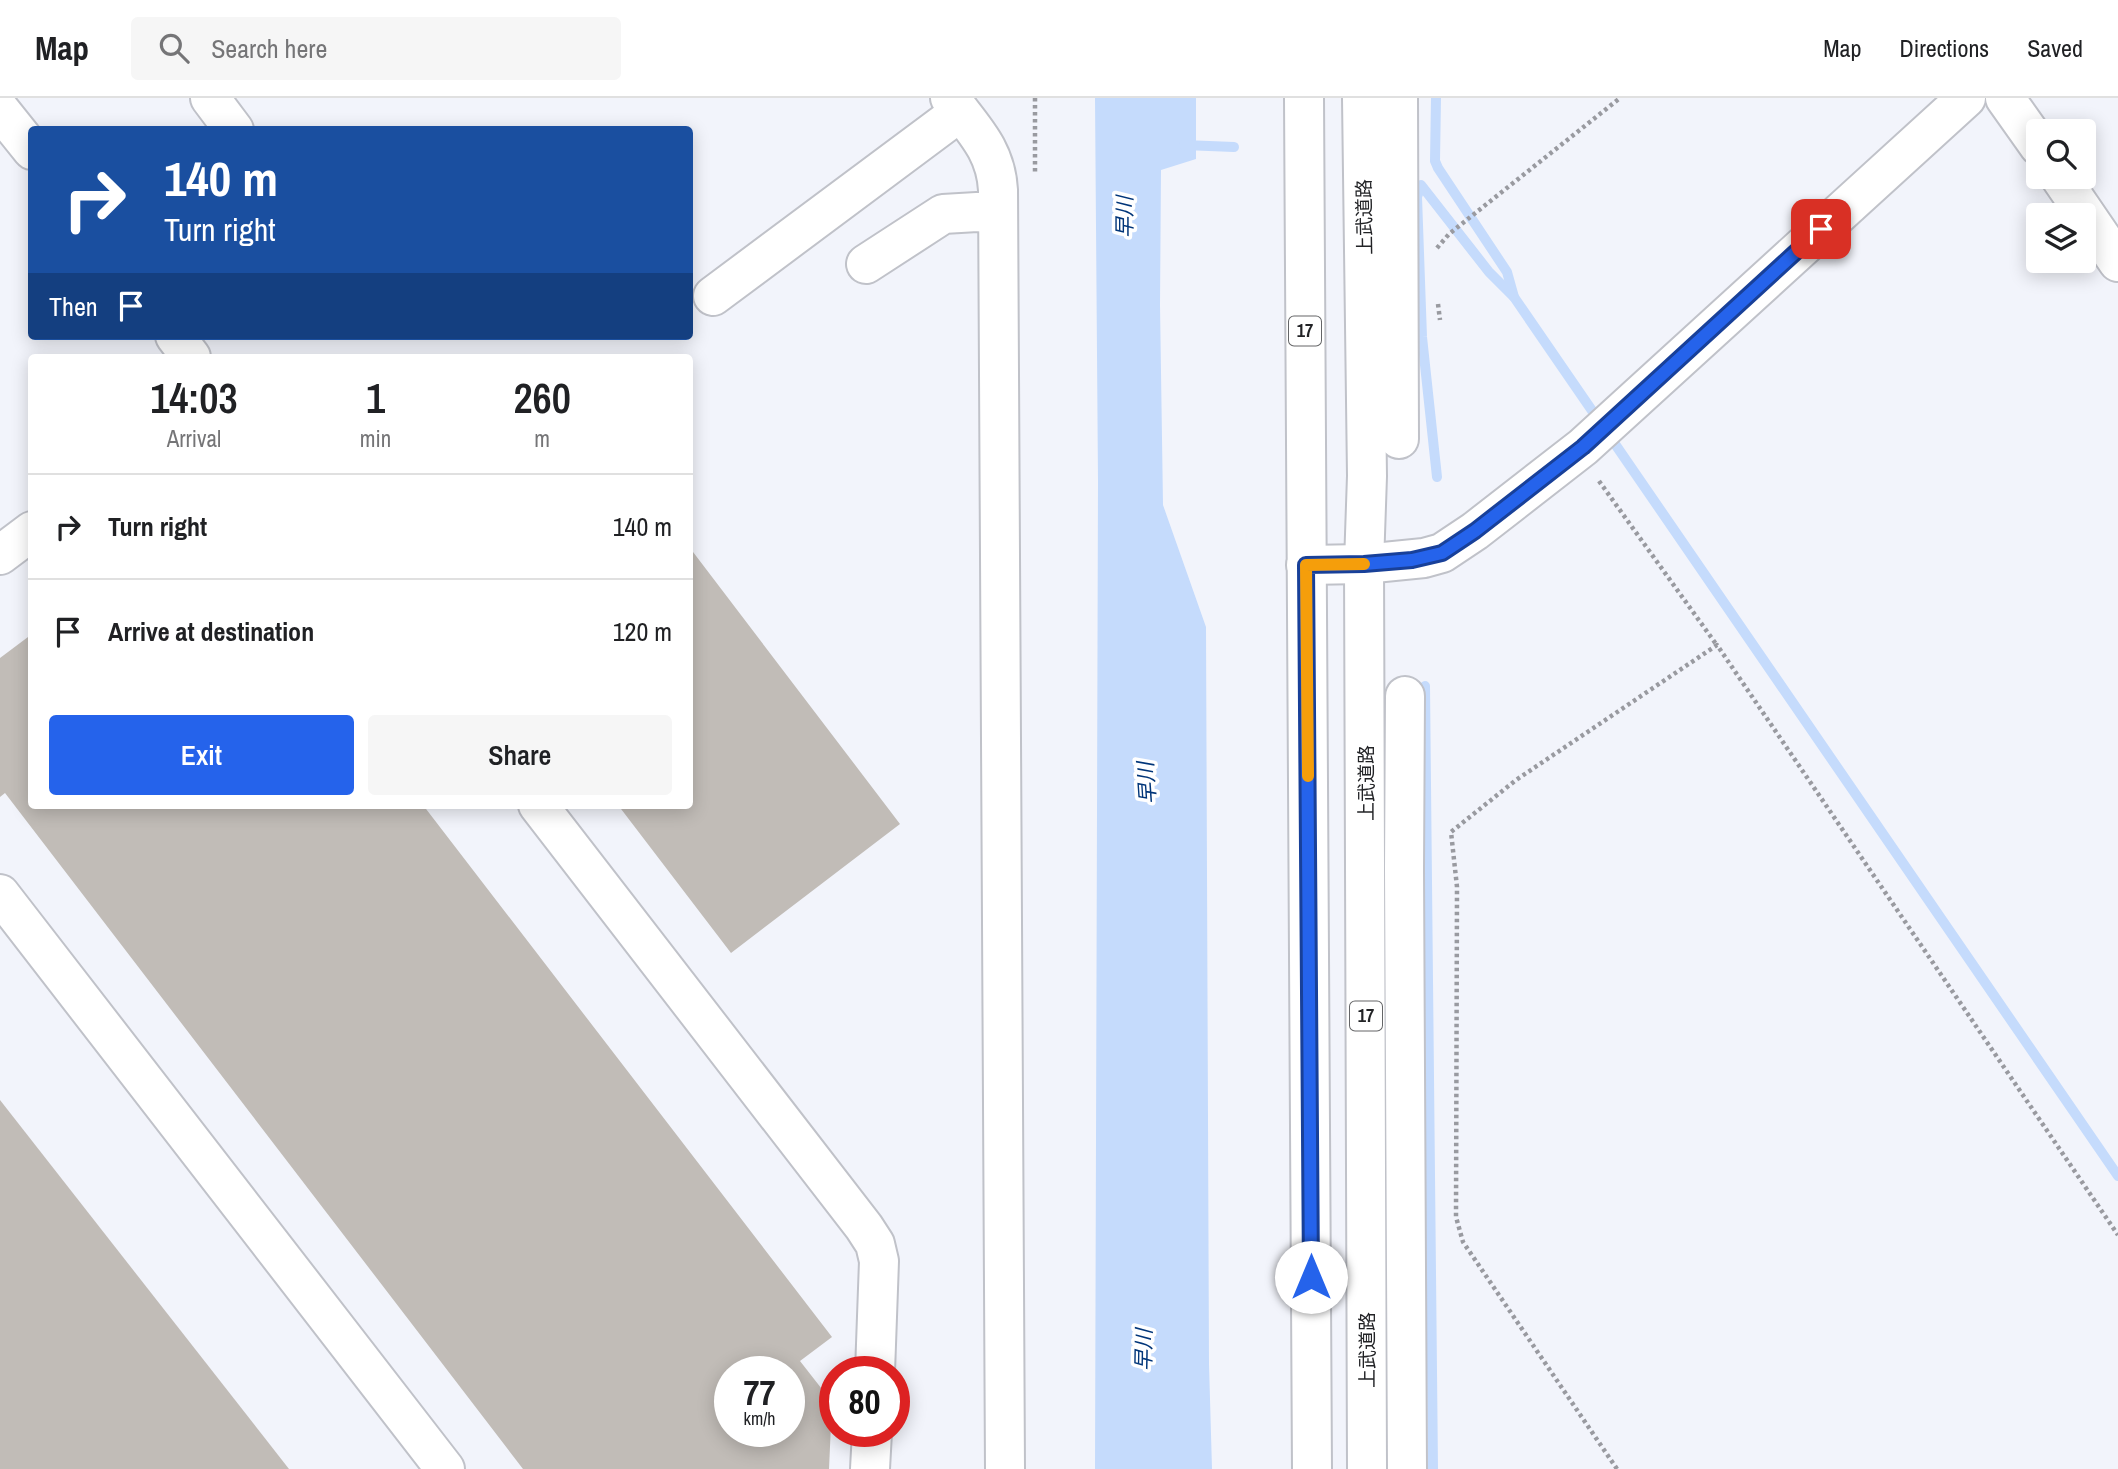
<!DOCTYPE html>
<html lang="en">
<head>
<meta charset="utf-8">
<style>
  body { margin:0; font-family:"Archivo Narrow","Noto Sans JP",sans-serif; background:#f6f6f6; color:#202124; height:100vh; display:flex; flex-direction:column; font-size:26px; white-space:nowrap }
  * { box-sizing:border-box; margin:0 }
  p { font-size:23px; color:#757577 }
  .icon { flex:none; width:38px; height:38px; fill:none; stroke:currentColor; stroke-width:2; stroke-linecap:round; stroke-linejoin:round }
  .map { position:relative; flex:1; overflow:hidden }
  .panel { position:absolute; left:28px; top:256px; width:665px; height:455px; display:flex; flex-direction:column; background:#fff; border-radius:7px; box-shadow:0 4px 18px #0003 }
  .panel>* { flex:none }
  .banner { position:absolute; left:28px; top:28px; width:665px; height:214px; border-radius:7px; box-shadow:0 4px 18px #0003; background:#1a4fa0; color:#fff; overflow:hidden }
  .controls { position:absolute; left:2026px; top:21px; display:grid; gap:14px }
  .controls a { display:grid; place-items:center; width:70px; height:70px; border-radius:7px; background:#fff; box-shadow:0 4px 18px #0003; font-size:35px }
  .speed { position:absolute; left:714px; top:1258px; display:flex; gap:14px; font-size:35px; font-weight:700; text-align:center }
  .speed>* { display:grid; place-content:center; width:91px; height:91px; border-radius:50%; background:#fff; box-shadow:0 4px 18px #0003; line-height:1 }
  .speed small { font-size:18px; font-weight:400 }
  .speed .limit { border:10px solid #d22; background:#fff; color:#111 }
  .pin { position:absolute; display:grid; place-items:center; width:60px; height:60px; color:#fff; margin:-30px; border-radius:14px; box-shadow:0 4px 10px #0006 }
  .me { position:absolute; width:77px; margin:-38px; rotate:0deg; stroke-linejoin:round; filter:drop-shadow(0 0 5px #0008) }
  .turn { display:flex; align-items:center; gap:24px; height:147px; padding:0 21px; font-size:32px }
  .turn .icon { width:91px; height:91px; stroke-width:2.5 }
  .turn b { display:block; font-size:49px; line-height:60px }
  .then { display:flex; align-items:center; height:66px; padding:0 21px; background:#0003; gap:14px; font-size:26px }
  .eta { display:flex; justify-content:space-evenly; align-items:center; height:119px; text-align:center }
  .eta b { font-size:42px; font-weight:600; line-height:49px }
  .action { display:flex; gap:14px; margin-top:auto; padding:14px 21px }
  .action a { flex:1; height:80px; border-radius:7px; background:#2563eb; color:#fff; font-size:28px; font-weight:600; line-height:80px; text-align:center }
  .action a+a { background:#f6f6f6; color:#202124 }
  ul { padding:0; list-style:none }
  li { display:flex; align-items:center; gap:21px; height:105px; padding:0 21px; border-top:2px solid #e0e0e0 }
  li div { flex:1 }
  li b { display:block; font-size:26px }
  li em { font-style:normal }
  header { display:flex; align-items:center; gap:42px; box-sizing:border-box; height:98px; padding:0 35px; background:#fff; border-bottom:2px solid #e0e0e0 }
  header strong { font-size:33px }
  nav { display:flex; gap:38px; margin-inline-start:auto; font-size:24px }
  .search { width:490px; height:63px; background:#f6f6f6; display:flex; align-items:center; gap:18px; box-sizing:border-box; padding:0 24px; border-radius:7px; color:#757577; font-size:26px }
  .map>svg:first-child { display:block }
  .water { fill:#c5dbfc }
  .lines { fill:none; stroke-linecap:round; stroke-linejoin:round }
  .stream { stroke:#c5dbfc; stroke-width:10 }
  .building { fill:#c1bcb7; fill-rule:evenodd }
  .minor-casing { stroke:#c0c2c9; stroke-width:42 }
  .highway-casing { stroke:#c0c2c9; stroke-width:42 }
  .path { stroke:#999aa0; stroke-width:4.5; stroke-dasharray:3.5 3.5; stroke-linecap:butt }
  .minor { stroke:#fff; stroke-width:38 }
  .highway { stroke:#fff; stroke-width:38 }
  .route-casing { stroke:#184099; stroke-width:18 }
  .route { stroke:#2563eb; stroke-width:12 }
  .slow { stroke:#f59e0b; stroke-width:12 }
  .labels { text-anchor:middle; stroke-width:7; stroke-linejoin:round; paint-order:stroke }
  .shield { fill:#fff; stroke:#646567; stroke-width:2 }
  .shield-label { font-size:18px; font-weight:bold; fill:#222326 }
  .street-label { font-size:19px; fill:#222326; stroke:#fff }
  .water-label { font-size:21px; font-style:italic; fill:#003579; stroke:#fff }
</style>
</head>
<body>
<header>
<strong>Map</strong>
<div class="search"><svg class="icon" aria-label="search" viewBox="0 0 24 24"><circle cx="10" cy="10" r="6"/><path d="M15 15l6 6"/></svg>Search here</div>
<nav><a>Map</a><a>Directions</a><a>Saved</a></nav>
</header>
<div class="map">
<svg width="2118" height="1371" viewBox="0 0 2118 1371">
  <rect width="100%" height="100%" fill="#f2f4fb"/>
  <!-- water -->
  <polygon class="water" points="1095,0 1196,0 1196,61 1161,72 1160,207 1163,407 1206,529 1209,1266 1212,1371 1095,1371 1098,384"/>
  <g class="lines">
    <!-- stream -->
    <g class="stream">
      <polyline points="1436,0 1435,63 1438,70 1507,174 1514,199 2118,1078"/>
      <polyline points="1184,47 1234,49"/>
      <polyline points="1437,379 1422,239 1417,99 1421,87 1489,174 1514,199"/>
      <polyline points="1425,588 1433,1371"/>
    </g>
  </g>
  <!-- building -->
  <g class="building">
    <polygon points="690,450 900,726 731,855 618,707 690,707"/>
    <path d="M32,536V707H423L832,1239L800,1263L832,1304L829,1371H523L5,695L0,699V560ZM730,1274H789V1334H730Z"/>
    <polygon points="0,1002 289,1371 0,1371"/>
  </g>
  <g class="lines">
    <!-- minor casing -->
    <g class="minor-casing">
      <g id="minor">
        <polyline points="210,0 234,32"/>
        <path d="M950,0C973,31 996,52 998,92L1005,1371"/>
        <polyline points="1398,0 1399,341"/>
        <polyline points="2005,0 2039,48"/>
        <polyline points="0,12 32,52"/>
        <polyline points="2060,79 2118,164"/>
        <polyline points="866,166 943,116 977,114 998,116"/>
        <polyline points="713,198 960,14"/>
        <polyline points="175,238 191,259"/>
        <polyline points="0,457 32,433"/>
        <polyline points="1306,467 1364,466 1424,460 1442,455 1475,433 1583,349 1966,0"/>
        <polyline points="1405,598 1404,771 1407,1371"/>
        <polyline points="538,707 864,1129 875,1146 879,1163 875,1274"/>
        <polyline points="0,796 445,1371"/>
        <polyline points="870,1371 872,1334"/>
      </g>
    </g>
    <!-- highway casing -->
    <g class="highway-casing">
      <g id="highway">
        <polyline points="1304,0 1312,1371"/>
        <polyline points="1362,0 1367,378 1364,466 1367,1371"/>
      </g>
    </g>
    <!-- path -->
    <g class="path">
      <polyline points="1035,0 1035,75"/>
      <polyline points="1437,150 1449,136 1620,0"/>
      <polyline points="1438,206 1440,222"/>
      <polyline points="1599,383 1716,546"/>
      <polyline points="1617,1371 1463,1144 1456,1119 1457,789 1451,734 1516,682 1717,547 2118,1137"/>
    </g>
    <!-- minor -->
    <use href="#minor" class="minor"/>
    <!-- highway -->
    <use href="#highway" class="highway"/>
  </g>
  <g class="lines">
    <!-- route casing -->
    <g class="route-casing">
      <polyline id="route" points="1311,1179 1306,467 1364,466 1412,462 1442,455 1475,433 1583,349 1821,131"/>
    </g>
    <!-- route -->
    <use href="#route" class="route"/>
    <!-- slow -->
    <polyline class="slow" points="1308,678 1306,467 1364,466"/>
  </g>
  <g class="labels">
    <!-- shield labels -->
    <g class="shield">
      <rect x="1289" y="218.5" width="32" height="29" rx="5"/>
      <rect x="1350" y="903.5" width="32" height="29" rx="5"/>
    </g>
    <g class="shield-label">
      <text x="1305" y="239">17</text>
      <text x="1366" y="924">17</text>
    </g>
    <!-- street labels -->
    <g class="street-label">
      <text transform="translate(1364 119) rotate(-91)" y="7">上武道路</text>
      <text transform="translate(1366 685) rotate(-90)" y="7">上武道路</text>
      <text transform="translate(1367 1252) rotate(-90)" y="7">上武道路</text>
    </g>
    <!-- water labels -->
    <g class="water-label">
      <text transform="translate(1125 119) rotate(-90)" y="7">早川</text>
      <text transform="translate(1147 685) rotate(-94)" y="7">早川</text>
      <text transform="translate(1144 1252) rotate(-89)" y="7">早川</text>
    </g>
  </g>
</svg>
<div class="controls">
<a><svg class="icon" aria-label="search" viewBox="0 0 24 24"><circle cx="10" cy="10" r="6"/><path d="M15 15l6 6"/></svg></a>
<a><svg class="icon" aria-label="layers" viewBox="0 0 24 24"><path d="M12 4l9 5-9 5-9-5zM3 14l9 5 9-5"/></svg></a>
</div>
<div class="speed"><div>77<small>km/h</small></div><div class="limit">80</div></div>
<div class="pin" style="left:1821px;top:131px;background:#d93025"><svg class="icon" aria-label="arrive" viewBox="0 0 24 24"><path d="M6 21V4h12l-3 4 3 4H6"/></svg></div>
<svg class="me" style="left:1311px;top:1179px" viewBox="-20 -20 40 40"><circle r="19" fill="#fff"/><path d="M0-13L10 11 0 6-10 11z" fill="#2563eb"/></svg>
<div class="banner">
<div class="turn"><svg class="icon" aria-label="right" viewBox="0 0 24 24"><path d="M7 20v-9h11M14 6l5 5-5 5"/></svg><div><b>140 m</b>Turn right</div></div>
<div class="then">Then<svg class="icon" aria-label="arrive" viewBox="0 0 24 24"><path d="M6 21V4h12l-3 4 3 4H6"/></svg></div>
</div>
<section class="panel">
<div class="eta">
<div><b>14:03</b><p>Arrival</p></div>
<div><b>1</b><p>min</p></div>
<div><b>260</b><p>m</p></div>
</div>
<ul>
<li><svg class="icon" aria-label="right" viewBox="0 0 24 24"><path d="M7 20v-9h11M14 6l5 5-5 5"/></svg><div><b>Turn right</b></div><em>140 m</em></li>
<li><svg class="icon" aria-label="arrive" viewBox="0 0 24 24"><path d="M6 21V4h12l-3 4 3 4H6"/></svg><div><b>Arrive at destination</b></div><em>120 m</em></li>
</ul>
<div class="action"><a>Exit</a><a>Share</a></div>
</section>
</div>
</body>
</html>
